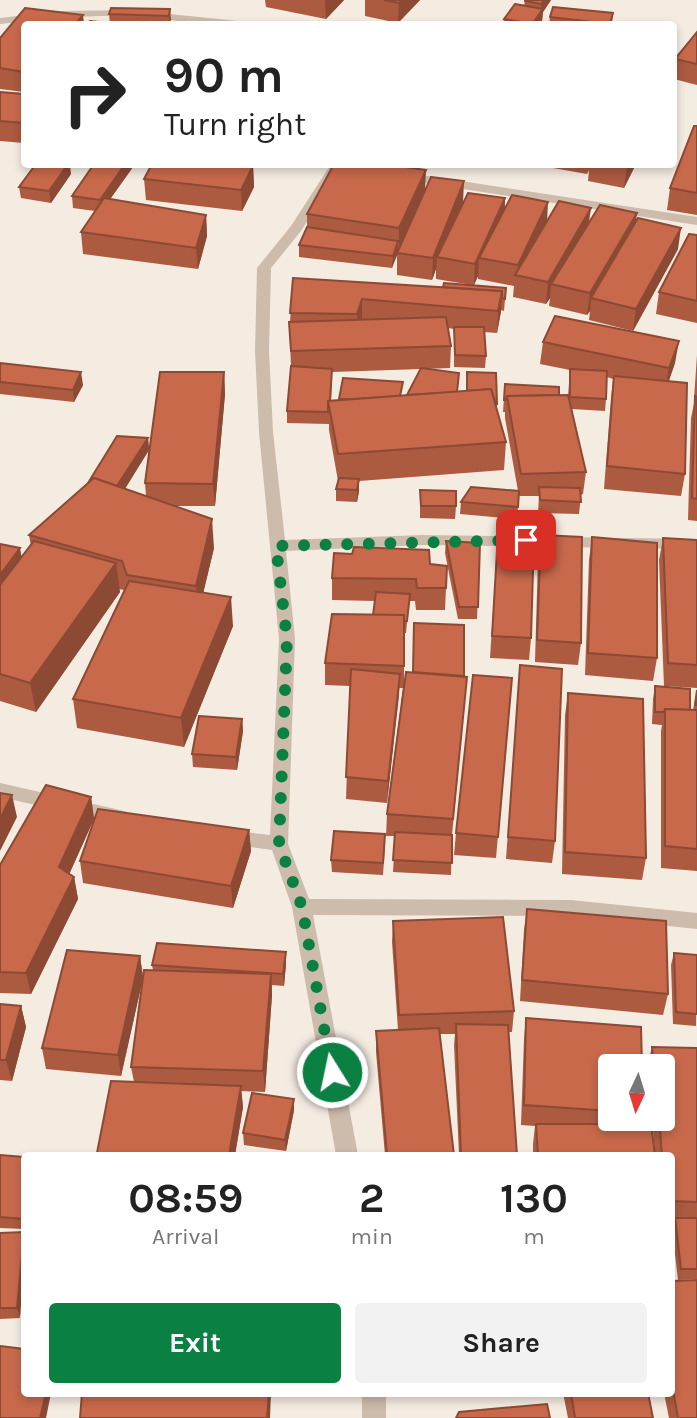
<!DOCTYPE html>
<html lang="en">
<head>
<meta charset="utf-8">
<style>
  body { margin:0; font-family:Karla,sans-serif; background:#f2f2f2; color:#222; height:100vh; display:flex; flex-direction:column; font-size:26px; white-space:nowrap }
  * { box-sizing:border-box; margin:0 }
  p { font-size:23px; color:#767676 }
  .icon { flex:none; width:38px; height:38px; fill:none; stroke:currentColor; stroke-width:2; stroke-linecap:round; stroke-linejoin:round }
  .map { position:relative; flex:1; overflow:hidden }
  .panel { position:absolute; left:21px; top:1152px; width:654px; height:245px; display:flex; flex-direction:column; background:#fff; border-radius:7px; box-shadow:0 4px 10px #0003 }
  .panel>* { flex:none }
  .guide { position:absolute; left:21px; top:21px; width:656px; height:147px; border-radius:7px; box-shadow:0 4px 10px #0003; background:#fff; color:#222; overflow:hidden }
  .needle { width:46px; rotate:184deg }
  .tools { position:absolute; left:598px; top:1054px; display:grid; gap:14px }
  .tools a { display:grid; place-items:center; width:77px; height:77px; border-radius:7px; background:#fff; box-shadow:0 4px 10px #0003; font-size:35px }
  .pin { position:absolute; display:grid; place-items:center; width:60px; height:60px; color:#fff; margin:-30px; border-radius:14px; box-shadow:0 4px 10px #0006 }
  .me { position:absolute; width:77px; margin:-38px; rotate:350deg; stroke-linejoin:round; filter:drop-shadow(0 0 5px #0008) }
  .turn { display:flex; align-items:center; gap:24px; height:147px; padding:0 28px; font-size:32px }
  .turn .icon { width:91px; height:91px; stroke-width:2.5 }
  .turn b { display:block; font-size:49px; line-height:60px }
  .eta { display:flex; justify-content:space-evenly; align-items:center; height:119px; text-align:center }
  .eta b { font-size:42px; font-weight:700; line-height:49px }
  .action { display:flex; gap:14px; margin-top:auto; padding:14px 28px }
  .action a { flex:1; height:80px; border-radius:7px; background:#0b8043; color:#fff; font-size:28px; font-weight:700; line-height:80px; text-align:center }
  .action a+a { background:#f2f2f2; color:#222 }
  .map>svg:first-child { display:block }
  .lines { fill:none; stroke-linecap:round; stroke-linejoin:round }
  .minor { fill:#cdbbac; fill-rule:evenodd }
  .wall { fill:#ac5a40; fill-rule:evenodd }
  .shaded-wall { fill:#8c4a34 }
  .building { fill:#c8694b; stroke:#8c4a34; stroke-width:2 }
  .route { stroke:#0b8043; stroke-width:12; stroke-dasharray:0 21.6 }
</style>
</head>
<body>
<div class="map">
<svg width="697" height="1418" viewBox="0 0 697 1418">
  <rect width="100%" height="100%" fill="#f4ebe1"/>
  <g class="lines">
    <!-- minor -->
    <g class="minor">
      <path d="M131,10L238,21L244,24C206,28 168,18 130,16C86,15 43,19 0,24V18L62,11Z"/>
      <polygon points="331,164 344,164 301,231 271,268 269,351 273,432 285,540 423,535 697,539 697,549 423,545 286,551 295,639 288,844 309,899 571,900 697,913 697,929 571,916 313,915 358,1155 336,1155 292,907 272,850 227,844 220,842 218,837 220,832 227,830 270,835 279,639 259,432 255,351 257,268 291,226"/>
      <polygon points="402,172 697,217 697,225 398,179 396,176"/>
      <polygon points="0,783 120,810 127,812 129,817 127,822 120,824 0,797"/>
      <rect x="362" y="1393" width="24" height="25"/>
    </g>
  </g>
  <!-- wall -->
  <g class="wall">
    <polygon points="265,0 344,0 326,19 266,7"/>
    <polygon points="365,0 420,0 398,23 365,16"/>
    <polygon points="525,0 551,0 543,12 542,21 539,24 503,24 504,19 524,6"/>
    <polygon points="170,9 170,24 110,24 109,14"/>
    <polygon points="613,13 612,24 549,24 550,17"/>
    <polygon points="24,24 24,92 0,89 0,38"/>
    <polygon points="697,32 697,85 674,79 675,59"/>
    <polygon points="0,92 24,94 24,143 0,141"/>
    <polygon points="697,126 697,215 667,210 670,188"/>
    <polygon points="263,164 300,164 300,165"/>
    <polygon points="553,164 636,164 624,188 588,181 589,170 587,174 553,168"/>
    <polygon points="253,166 254,187 242,211 146,200 144,179"/>
    <polygon points="133,167 110,199 206,215 207,236 198,269 83,254 81,232 95,211 73,208 72,196"/>
    <polygon points="71,174 51,203 21,198 19,187"/>
    <path d="M425,190L463,203L505,198V209L547,221L589,222L637,213L635,224L678,249L633,331L589,320L590,311L587,315L549,306L550,298L546,304L513,297L514,286L478,279V276L474,285L506,288L504,311L501,310L497,333L484,332L486,356L485,368L454,367V329L448,328L451,346L450,368L424,369L458,392L466,391L467,372L497,404V409L506,442L504,470L359,481V491L357,502L336,501V489L338,481L329,430V424L287,423V411L291,366L289,322H290L293,278L443,287L472,285L436,279V269L432,280L397,275V254L392,268L299,257V245L307,227V214ZM421,369L407,395L402,396L343,378L339,400L331,401L332,372Z"/>
    <polygon points="697,235 697,323 656,314 659,292"/>
    <polygon points="543,342 675,363 669,381 685,474 681,496 604,489 611,398 613,379 607,377 606,399 605,411 572,409 586,472 583,494 581,495 579,514 538,513 539,496 519,496 519,493 517,519 460,514 461,502 518,491 505,418 505,412 503,412 505,384 559,395 568,396 570,370 540,364"/>
    <polygon points="697,355 697,521 688,520 691,418 695,399 694,399"/>
    <polygon points="0,363 83,385 74,402 0,394"/>
    <path d="M224,372L225,394L215,506H173L214,548L203,593L233,626L184,747L77,728L73,699L124,590L119,589L120,592L36,712L0,701V544L22,558L31,546L29,535L148,438L149,449ZM149,450L145,483L146,496L125,489Z"/>
    <polygon points="420,490 456,506 455,519 420,518"/>
    <polygon points="498,534 531,638 529,660 490,658"/>
    <polygon points="541,535 581,643 578,665 535,662 538,557"/>
    <polygon points="592,537 657,658 653,681 585,675 589,560"/>
    <polygon points="663,538 697,540 697,688 664,686 659,560"/>
    <polygon points="446,541 480,543 477,619 458,619 445,553"/>
    <polygon points="447,566 445,610 416,610 415,601 409,601 406,633 404,633 404,687 464,677 465,699 452,835 451,875 393,872 395,836 386,836 387,814 403,688 399,688 387,803 346,799 350,686 325,685 325,663 373,615 375,601 332,600 332,578"/>
    <polygon points="520,665 555,841 552,863 506,859"/>
    <polygon points="512,678 496,858 454,855 456,833"/>
    <polygon points="655,686 690,710 693,710 697,690 697,871 661,868 661,731 662,725 652,724 653,699"/>
    <polygon points="568,693 646,858 642,880 562,874 565,715"/>
    <polygon points="242,719 243,731 237,770 193,767 192,754"/>
    <polygon points="91,797 94,819 69,874 74,877 78,899 31,994 0,993 0,865"/>
    <polygon points="249,830 251,851 233,908 83,883 80,861"/>
    <polygon points="385,846 383,875 332,872 331,860"/>
    <polygon points="527,909 668,994 663,1015 520,1001 524,930"/>
    <polygon points="393,921 514,1011 512,1032 509,1032 517,1155 459,1155 454,1045 455,1034 440,1034 454,1155 385,1155 376,1052 376,1031 398,1030 392,942"/>
    <polygon points="674,953 697,965 696,1026 673,1024 671,965"/>
    <polygon points="140,956 143,978 121,1076 46,1069 42,1048"/>
    <polygon points="286,964 284,986 272,985 272,995 265,1092 241,1091 243,1107 235,1155 97,1155 97,1153 134,1082 131,1067 153,970 152,965"/>
    <polygon points="0,1004 21,1006 26,1027 12,1081 0,1080"/>
    <polygon points="526,1018 611,1066 611,1118 642,1118 640,1124 655,1155 533,1155 533,1144 535,1126 521,1125 524,1039"/>
    <polygon points="652,1047 697,1048 697,1279 678,1280 672,1229 675,1221 672,1221 672,1155 655,1155 652,1118 663,1118 663,1066 647,1066"/>
    <polygon points="294,1110 286,1151 244,1145 243,1133"/>
    <polygon points="0,1155 24,1157 24,1229 0,1228"/>
    <polygon points="0,1233 20,1318 0,1319"/>
    <polygon points="672,1281 697,1418 669,1418 664,1393 672,1393"/>
    <polygon points="563,1393 648,1393 653,1418 568,1418"/>
  </g>
  <!-- shaded-wall -->
  <g class="shaded-wall">
    <polygon points="325,0 344,0 326,19"/>
    <polygon points="402,0 420,0 398,23 399,3"/>
    <polygon points="544,0 551,0 543,12 542,21 539,24 532,24 541,13 541,4"/>
    <polygon points="170,9 171,20 169,24 169,16"/>
    <polygon points="83,15 84,24 75,24"/>
    <polygon points="68,164 70,164 71,174 51,203 49,191"/>
    <polygon points="125,164 132,164 133,167 101,212 100,200"/>
    <polygon points="628,164 636,164 624,188 627,166"/>
    <polygon points="253,166 254,187 242,211 241,190"/>
    <polygon points="426,170 425,191 399,249 399,228"/>
    <polygon points="464,181 463,203 437,257 436,269 432,280 433,258"/>
    <polygon points="505,198 504,220 479,258 478,276 474,285 475,264"/>
    <polygon points="548,202 547,223 517,276 518,265"/>
    <polygon points="591,208 588,229 551,284 550,298 546,304 548,282"/>
    <polygon points="637,213 634,235 591,298 590,311 587,315 590,293"/>
    <polygon points="206,215 207,236 198,269 196,248"/>
    <polygon points="681,228 678,249 633,331 636,309"/>
    <polygon points="398,241 398,253 392,268 393,256"/>
    <polygon points="502,291 501,312 497,333 498,311"/>
    <polygon points="362,299 362,321 357,336 357,314"/>
    <polygon points="679,341 675,363 665,390 669,368"/>
    <polygon points="81,372 83,385 74,402 73,390"/>
    <polygon points="224,372 225,394 215,506 213,484"/>
    <polygon points="148,438 149,450 117,501 116,488"/>
    <polygon points="359,479 359,491 357,502 357,490"/>
    <polygon points="212,519 214,548 198,615 196,586"/>
    <polygon points="20,548 24,570 0,604 0,575"/>
    <polygon points="116,563 120,592 36,712 30,683"/>
    <polygon points="231,597 233,626 184,747 181,718"/>
    <polygon points="400,674 399,696 387,803 388,781"/>
    <polygon points="242,719 243,731 237,770 236,757"/>
    <polygon points="12,795 17,817 0,851 0,819"/>
    <polygon points="91,797 94,819 63,888 59,867"/>
    <polygon points="249,830 251,851 233,908 231,886"/>
    <polygon points="74,877 78,899 31,994 26,973"/>
    <polygon points="286,952 286,964 284,986 283,974"/>
    <polygon points="140,956 143,978 121,1076 118,1055"/>
    <polygon points="271,974 272,995 265,1092 263,1071"/>
    <polygon points="21,1006 26,1027 12,1081 6,1060"/>
    <polygon points="241,1086 243,1107 235,1155 229,1155"/>
    <polygon points="294,1099 294,1110 286,1151 285,1140"/>
    <polygon points="24,1232 24,1267 20,1318 17,1308"/>
    <polygon points="46,1393 51,1393 46,1418 40,1418"/>
    <polygon points="269,1393 271,1393 270,1418 267,1418"/>
  </g>
  <!-- building -->
  <g class="building">
    <polygon points="384,0 402,0 399,3"/>
    <polygon points="525,0 544,0 541,4 525,1"/>
    <polygon points="515,4 543,9 532,24 504,19"/>
    <polygon points="553,7 613,13 610,24 550,17"/>
    <polygon points="25,8 83,15 75,24 24,24 24,72 0,68 0,38"/>
    <polygon points="111,8 170,9 169,16 109,14"/>
    <polygon points="90,21 108,23 107,24 88,24"/>
    <polygon points="697,32 697,64 675,59"/>
    <polygon points="0,92 24,94 24,123 0,121"/>
    <polygon points="694,126 697,126 697,193 670,188"/>
    <polygon points="36,164 68,164 49,191 19,187"/>
    <polygon points="94,164 125,164 100,200 72,196"/>
    <polygon points="152,164 239,164 253,166 241,190 144,179"/>
    <polygon points="334,164 385,164 426,170 399,228 307,214"/>
    <polygon points="431,177 464,181 433,258 397,253"/>
    <polygon points="468,193 505,198 475,264 437,257"/>
    <polygon points="512,195 548,202 518,265 479,258"/>
    <polygon points="104,198 206,215 196,248 81,232"/>
    <polygon points="559,201 591,208 548,282 515,275"/>
    <polygon points="600,205 637,213 590,293 551,284"/>
    <polygon points="638,218 681,228 636,309 591,298"/>
    <polygon points="307,227 398,241 393,256 299,245"/>
    <polygon points="689,234 697,235 697,301 659,292"/>
    <polygon points="293,278 502,291 498,311 362,299 357,314 290,313"/>
    <polygon points="444,283 506,288 505,299 502,298 502,291 443,287"/>
    <polygon points="555,316 679,341 669,368 543,342"/>
    <polygon points="446,317 451,346 291,351 289,322"/>
    <polygon points="454,327 484,327 486,356 455,355"/>
    <polygon points="0,363 81,372 73,390 0,382"/>
    <polygon points="291,366 332,369 330,401 328,401 328,412 287,411"/>
    <polygon points="421,368 459,373 457,392 407,395"/>
    <polygon points="570,369 607,371 606,399 570,397"/>
    <polygon points="160,372 224,372 213,484 145,483"/>
    <polygon points="467,372 496,373 497,404 496,404 491,389 467,391"/>
    <polygon points="614,376 687,383 685,474 607,466"/>
    <polygon points="343,378 403,382 400,396 355,399 339,399"/>
    <polygon points="505,384 559,387 559,395 507,396 506,400 504,400"/>
    <polygon points="491,389 506,442 338,454 328,401"/>
    <polygon points="568,395 586,472 521,474 507,396"/>
    <polygon points="695,396 697,397 697,499 692,498"/>
    <polygon points="117,436 148,438 117,486 94,478 88,483"/>
    <polygon points="94,478 212,519 196,586 127,575 122,561 29,535"/>
    <polygon points="339,478 359,479 357,490 336,489"/>
    <polygon points="471,487 519,491 518,507 461,502"/>
    <polygon points="539,487 580,488 581,502 540,500"/>
    <polygon points="420,490 456,491 456,506 421,506"/>
    <polygon points="498,534 534,536 531,638 492,636"/>
    <polygon points="541,535 582,537 581,643 537,640"/>
    <polygon points="592,537 657,543 657,658 588,653"/>
    <polygon points="663,538 697,540 697,665 668,663"/>
    <polygon points="34,541 116,563 30,683 0,674 0,585"/>
    <polygon points="446,541 480,543 478,607 459,607"/>
    <polygon points="0,544 20,548 0,575"/>
    <polygon points="354,547 429,550 430,564 447,566 446,588 417,588 416,579 332,578 334,553 352,554"/>
    <polygon points="129,581 231,597 181,718 73,699"/>
    <polygon points="376,592 410,594 407,621 404,621 404,615 373,615"/>
    <polygon points="332,614 404,615 404,666 325,663"/>
    <polygon points="414,623 464,625 464,676 413,672"/>
    <polygon points="520,665 562,669 555,841 508,837"/>
    <polygon points="351,669 400,674 388,781 346,777"/>
    <polygon points="406,672 467,677 453,819 387,814"/>
    <polygon points="473,675 512,678 498,837 456,833"/>
    <polygon points="655,686 690,689 690,710 665,709 664,712 655,712"/>
    <polygon points="697,690 697,705 695,705"/>
    <polygon points="568,693 643,699 646,858 565,852"/>
    <polygon points="665,709 697,710 697,849 665,846"/>
    <polygon points="199,716 242,719 236,757 192,754"/>
    <polygon points="46,785 91,797 59,867 74,877 26,973 0,972 0,865"/>
    <polygon points="0,793 12,795 0,819"/>
    <polygon points="98,809 249,830 231,886 80,861"/>
    <polygon points="334,831 385,834 383,863 331,860"/>
    <polygon points="395,832 452,835 452,863 393,860"/>
    <polygon points="527,909 666,921 668,994 522,980"/>
    <polygon points="503,917 514,1011 399,1015 393,921"/>
    <polygon points="157,943 286,952 283,974 152,965"/>
    <polygon points="67,950 140,956 118,1055 42,1048"/>
    <polygon points="674,953 697,955 697,1014 676,1012"/>
    <polygon points="144,970 271,974 263,1071 131,1067"/>
    <polygon points="0,1004 21,1006 6,1060 0,1060"/>
    <polygon points="526,1018 641,1027 642,1066 611,1066 611,1111 524,1105"/>
    <polygon points="456,1024 508,1025 517,1155 461,1155"/>
    <polygon points="439,1028 454,1155 387,1155 376,1031"/>
    <polygon points="652,1047 697,1048 697,1202 672,1201 672,1155 662,1155 659,1118 663,1118 663,1066 654,1066"/>
    <polygon points="111,1081 241,1086 229,1155 115,1155 97,1153"/>
    <polygon points="252,1093 294,1099 285,1140 243,1133"/>
    <polygon points="536,1124 651,1124 655,1155 538,1155"/>
    <polygon points="0,1155 24,1157 24,1219 0,1217"/>
    <polygon points="675,1218 697,1218 697,1269 681,1269"/>
    <polygon points="24,1232 17,1308 0,1308 0,1233"/>
    <polygon points="697,1280 697,1418 678,1418 672,1385 672,1281"/>
    <polygon points="0,1346 24,1349 24,1393 46,1393 40,1418 0,1418"/>
    <polygon points="82,1393 269,1393 267,1418 80,1418"/>
    <polygon points="571,1393 648,1393 653,1418 575,1418"/>
    <polygon points="547,1404 550,1418 456,1418 459,1412"/>
  </g>
  <g class="lines">
    <!-- route -->
    <polyline class="route" points="332,1072 302,907 279,844 287,639 276,546 526,540"/>
  </g>
</svg>
<div class="tools">
<a><svg class="needle" viewBox="-14 -14 28 28"><path d="M0-13l5 13h-10z" fill="#e53935"/><path d="M0 13l5-13h-10z" fill="#767676"/></svg></a>
</div>
<div class="pin" style="left:526px;top:540px;background:#d93025"><svg class="icon" aria-label="arrive" viewBox="0 0 24 24"><path d="M6 21V4h12l-3 4 3 4H6"/></svg></div>
<svg class="me" style="left:332px;top:1072px" viewBox="-20 -20 40 40"><circle r="17" fill="#0b8043" stroke="#fff" stroke-width="3"/><path d="M0-11L8 9 0 5-8 9z" fill="#fff"/></svg>
<div class="guide">
<div class="turn"><svg class="icon" aria-label="right" viewBox="0 0 24 24"><path d="M7 20v-9h11M14 6l5 5-5 5"/></svg><div><b>90 m</b>Turn right</div></div>
</div>
<section class="panel">
<div class="eta">
<div><b>08:59</b><p>Arrival</p></div>
<div><b>2</b><p>min</p></div>
<div><b>130</b><p>m</p></div>
</div>
<div class="action"><a>Exit</a><a>Share</a></div>
</section>
</div>
</body>
</html>
